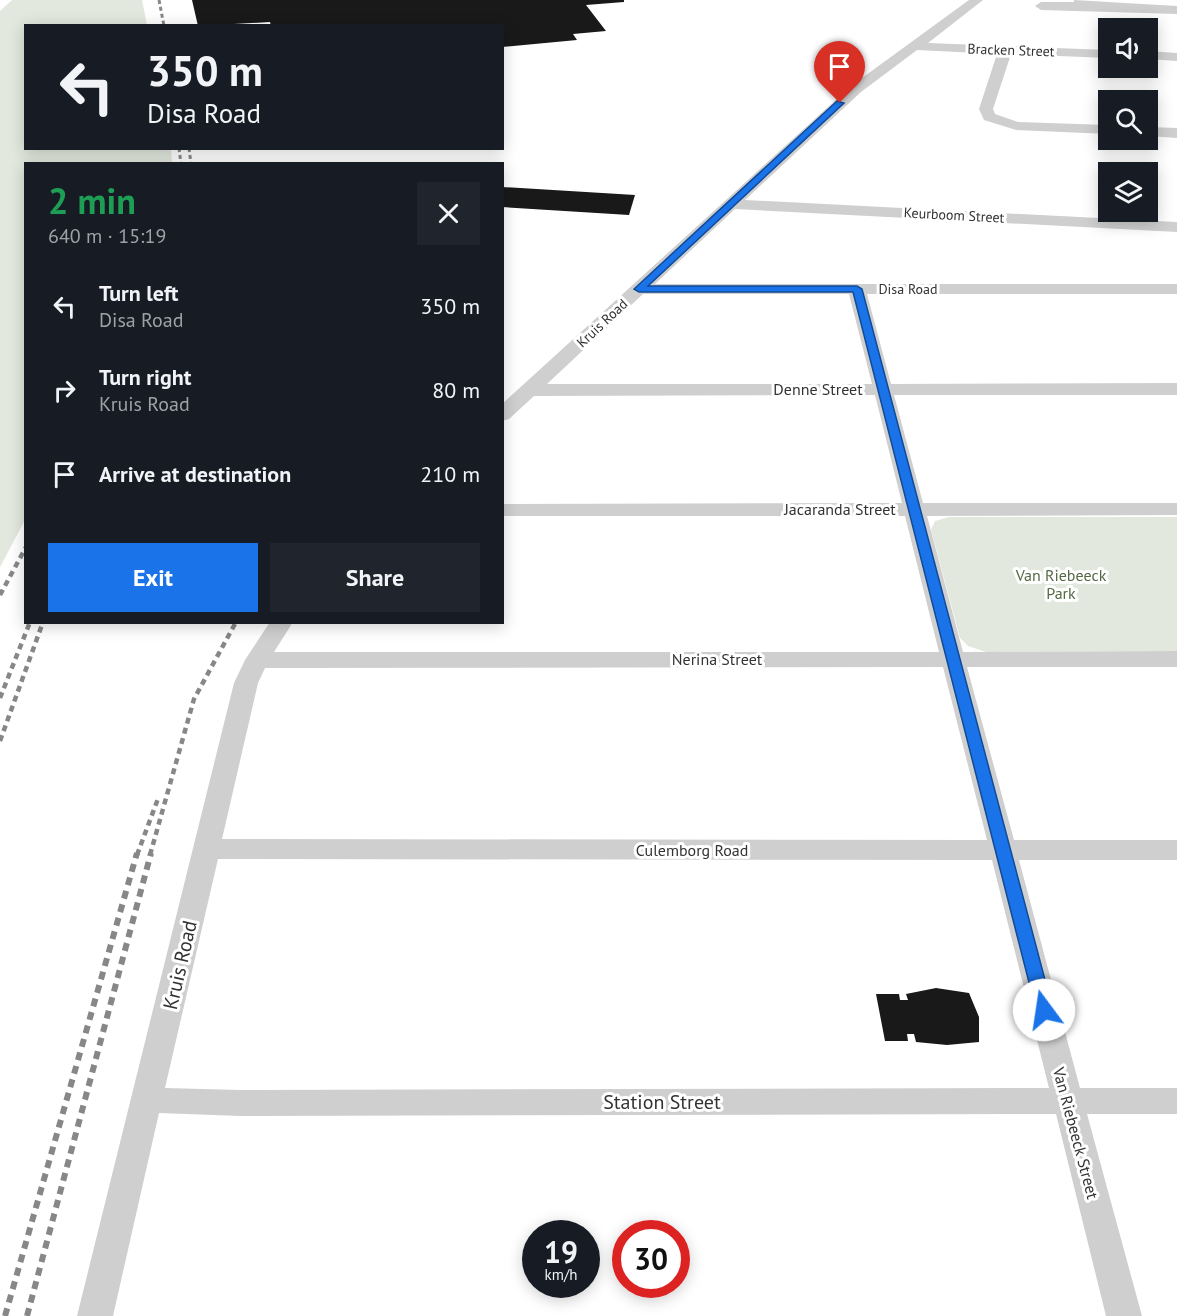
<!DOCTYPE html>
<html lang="en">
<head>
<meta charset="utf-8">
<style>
  body { margin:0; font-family:"PT Sans",sans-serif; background:#20242c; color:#f1f3f6; height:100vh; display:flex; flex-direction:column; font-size:22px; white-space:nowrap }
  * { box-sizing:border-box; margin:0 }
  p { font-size:20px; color:#9ea1a6 }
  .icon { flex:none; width:33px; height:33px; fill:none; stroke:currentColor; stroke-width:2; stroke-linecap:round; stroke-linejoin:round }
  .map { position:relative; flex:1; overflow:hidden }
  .panel { position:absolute; left:24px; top:162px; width:480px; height:462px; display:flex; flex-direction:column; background:#171b24; border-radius:0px; box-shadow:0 3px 15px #0003 }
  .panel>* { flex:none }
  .top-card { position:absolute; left:24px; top:24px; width:480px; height:126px; border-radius:0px; box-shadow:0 3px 15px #0003; background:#171b24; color:#f1f3f6; overflow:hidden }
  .fabs { position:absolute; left:1098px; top:18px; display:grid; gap:12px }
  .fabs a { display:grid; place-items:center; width:60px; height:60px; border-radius:0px; background:#171b24; box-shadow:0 3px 15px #0003; font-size:30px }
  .speed { position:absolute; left:522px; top:1220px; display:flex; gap:12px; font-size:30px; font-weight:700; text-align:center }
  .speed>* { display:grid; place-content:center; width:78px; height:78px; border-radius:50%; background:#171b24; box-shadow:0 3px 15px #0003; line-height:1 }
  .speed small { font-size:15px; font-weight:400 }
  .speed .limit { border:9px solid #d22; background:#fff; color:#111 }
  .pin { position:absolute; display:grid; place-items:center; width:51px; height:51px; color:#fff; margin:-62px -26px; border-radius:50% 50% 50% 0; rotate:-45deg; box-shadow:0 0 6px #0007 }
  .pin .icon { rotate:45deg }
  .me { position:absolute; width:66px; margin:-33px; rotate:346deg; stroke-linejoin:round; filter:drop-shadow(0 0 4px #0008) }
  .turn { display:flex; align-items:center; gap:21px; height:126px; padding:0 24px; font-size:27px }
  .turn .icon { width:78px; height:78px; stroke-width:2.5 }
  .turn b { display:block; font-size:42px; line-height:51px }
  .round { display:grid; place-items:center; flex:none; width:63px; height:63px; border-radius:0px; background:#20242c }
  .headline { display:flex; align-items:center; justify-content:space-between; height:102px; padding:0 24px }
  h1 { font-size:36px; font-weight:700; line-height:45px; color:#1e9e55 }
  .primary-button { display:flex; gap:12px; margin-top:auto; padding:12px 24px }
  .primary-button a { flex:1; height:69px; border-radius:0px; background:#1a73e8; color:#fff; font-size:24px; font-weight:700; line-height:69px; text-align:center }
  .primary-button a+a { background:#20242c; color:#f1f3f6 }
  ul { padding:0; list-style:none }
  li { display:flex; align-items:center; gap:18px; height:84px; padding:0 24px }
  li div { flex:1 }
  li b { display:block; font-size:22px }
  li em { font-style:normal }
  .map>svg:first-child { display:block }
  .green { fill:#e2e8dd }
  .building { fill:#191919 }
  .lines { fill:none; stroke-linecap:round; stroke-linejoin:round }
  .minor { fill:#cfcfcf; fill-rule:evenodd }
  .rail-far2 { stroke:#878787; stroke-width:3; stroke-dasharray:4 3; stroke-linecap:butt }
  .rail-far1 { stroke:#878787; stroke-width:4.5; stroke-dasharray:6 4.5; stroke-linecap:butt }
  .rail { stroke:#878787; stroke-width:6; stroke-dasharray:8 6; stroke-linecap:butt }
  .route { fill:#1a73e8; stroke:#114b97; stroke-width:1.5 }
  .labels { text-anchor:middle; stroke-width:6; stroke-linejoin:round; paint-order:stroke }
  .far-street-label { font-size:14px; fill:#323232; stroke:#fff }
  .street-label { font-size:16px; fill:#323232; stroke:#fff }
  .park-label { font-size:16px; fill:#556a44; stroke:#fff }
  .near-street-label { font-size:20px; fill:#323232; stroke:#fff }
</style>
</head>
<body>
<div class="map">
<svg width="1177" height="1316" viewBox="0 0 1177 1316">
  <rect width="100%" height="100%" fill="#fff"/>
  <!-- green -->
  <g class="green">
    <polygon points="12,0 142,0 147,25 26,26 26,148 171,149 172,163 26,164 25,520 0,567 0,11"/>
    <polygon points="949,517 1177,517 1177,651 986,652 968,646 960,638 931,530 935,521"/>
  </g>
  <!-- building -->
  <g class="building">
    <polygon points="192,0 624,0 624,2 586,5 606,31 573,34 577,40 502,47 502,26 271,26 270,22 198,26"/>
    <polygon points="502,187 635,195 629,215 502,207"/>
    <polygon points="936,988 969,993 979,1017 979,1042 947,1045 916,1042 914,1034 907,1034 908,1041 885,1041 876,994 899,994 900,1000 908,1000 906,994"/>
  </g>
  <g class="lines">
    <!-- minor -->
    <g class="minor">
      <path d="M969,0H983L928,43L1108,50V58L1011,54L993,109L995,114L1018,122L1108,125V134L1016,130L984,120L979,109L997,54L917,50L861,92L745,200L1177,222V232L735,209L655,284H1177V294H867L891,384L1177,383V395H894L923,503H1177V515L927,516L963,652L1177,651V667H967L1014,840H1177V860H1019L1080,1088H1177V1114H1087L1142,1316H1106L1056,1114L240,1116L159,1113L113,1316H77L234,683L245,660L270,622H293L274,652H939L905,516H502V504L902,503L875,395L534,396L509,419L502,421V404L851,86ZM643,294H849L872,384H547ZM943,667L987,840L222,839L258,683L265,668ZM218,859L992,860L1049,1088L240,1090L165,1088Z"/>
      <polygon points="1074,0 1177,6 1177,14 1041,10 1035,6 1041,2 1074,2"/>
      <polygon points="1148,51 1177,53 1177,61 1148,59"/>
      <polygon points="1148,127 1177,128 1177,138 1148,136"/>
    </g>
    <!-- rail-far2 -->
    <g class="rail-far2">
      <polyline points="159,0 164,26"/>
      <polyline points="179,148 181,164"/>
      <polyline points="189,148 191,164"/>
    </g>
    <!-- rail-far1 -->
    <g class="rail-far1">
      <polyline points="0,595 26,547"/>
      <polyline points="0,698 30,622"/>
      <polyline points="0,741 43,622"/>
      <polyline points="137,855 159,796"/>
      <polyline points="150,855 194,699 236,622"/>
    </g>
    <!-- rail -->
    <g class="rail">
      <polyline points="5,1316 137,853"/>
      <polyline points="27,1316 151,853"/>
    </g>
  </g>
  <!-- route -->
  <polygon class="route" points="837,101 844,103 648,286 857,286 862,289 1053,1010 1050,1015 1038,1015 1036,1010 853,292 639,292 634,289"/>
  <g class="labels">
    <!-- far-street labels -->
    <g class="far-street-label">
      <text transform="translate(1011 50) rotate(2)" y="5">Bracken Street</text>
      <text transform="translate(954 215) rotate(3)" y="5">Keurboom Street</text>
      <text x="908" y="294">Disa Road</text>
      <text transform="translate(602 323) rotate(-43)" y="5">Kruis Road</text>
    </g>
    <!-- street labels -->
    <g class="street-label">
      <text x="818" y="395">Denne Street</text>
      <text x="840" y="515">Jacaranda Street</text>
      <text x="717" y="665">Nerina Street</text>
      <text x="692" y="856">Culemborg Road</text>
      <text transform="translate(1076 1133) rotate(75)" y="6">Van Riebeeck Street</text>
    </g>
    <!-- park labels -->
    <g class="park-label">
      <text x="1061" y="581">Van Riebeeck<tspan x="1061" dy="18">Park</tspan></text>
    </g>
    <!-- near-street labels -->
    <g class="near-street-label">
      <text transform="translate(180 965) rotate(-77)" y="7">Kruis Road</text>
      <text x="662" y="1109">Station Street</text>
    </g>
  </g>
</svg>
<div class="fabs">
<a><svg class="icon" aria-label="sound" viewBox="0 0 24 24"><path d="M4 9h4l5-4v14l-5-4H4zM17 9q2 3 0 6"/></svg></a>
<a><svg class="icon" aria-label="search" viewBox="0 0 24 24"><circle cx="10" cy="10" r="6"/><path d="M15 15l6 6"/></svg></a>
<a><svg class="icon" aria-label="layers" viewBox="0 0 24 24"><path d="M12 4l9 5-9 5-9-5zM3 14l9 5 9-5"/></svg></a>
</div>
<div class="speed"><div>19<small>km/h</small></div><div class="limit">30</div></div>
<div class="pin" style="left:840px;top:103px;background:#d93025"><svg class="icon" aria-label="arrive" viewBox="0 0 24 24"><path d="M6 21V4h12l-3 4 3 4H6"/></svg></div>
<svg class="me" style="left:1044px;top:1010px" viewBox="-20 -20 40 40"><circle r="19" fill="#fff"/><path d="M0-13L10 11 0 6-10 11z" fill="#1a73e8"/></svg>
<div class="top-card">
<div class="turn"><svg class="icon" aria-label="left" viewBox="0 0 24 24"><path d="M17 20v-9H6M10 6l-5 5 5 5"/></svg><div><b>350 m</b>Disa Road</div></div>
</div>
<section class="panel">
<div class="headline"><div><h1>2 min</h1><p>640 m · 15:19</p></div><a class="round"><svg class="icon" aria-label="close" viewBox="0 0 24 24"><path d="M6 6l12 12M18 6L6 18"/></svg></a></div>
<ul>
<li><svg class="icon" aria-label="left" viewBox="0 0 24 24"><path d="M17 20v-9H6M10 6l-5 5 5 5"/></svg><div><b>Turn left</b><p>Disa Road</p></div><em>350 m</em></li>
<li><svg class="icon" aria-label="right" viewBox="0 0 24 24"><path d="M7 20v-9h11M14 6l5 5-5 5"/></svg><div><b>Turn right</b><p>Kruis Road</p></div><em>80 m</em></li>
<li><svg class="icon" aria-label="arrive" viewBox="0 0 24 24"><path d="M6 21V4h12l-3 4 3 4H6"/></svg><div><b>Arrive at destination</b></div><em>210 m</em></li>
</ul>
<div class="primary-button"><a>Exit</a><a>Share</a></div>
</section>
</div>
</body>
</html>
